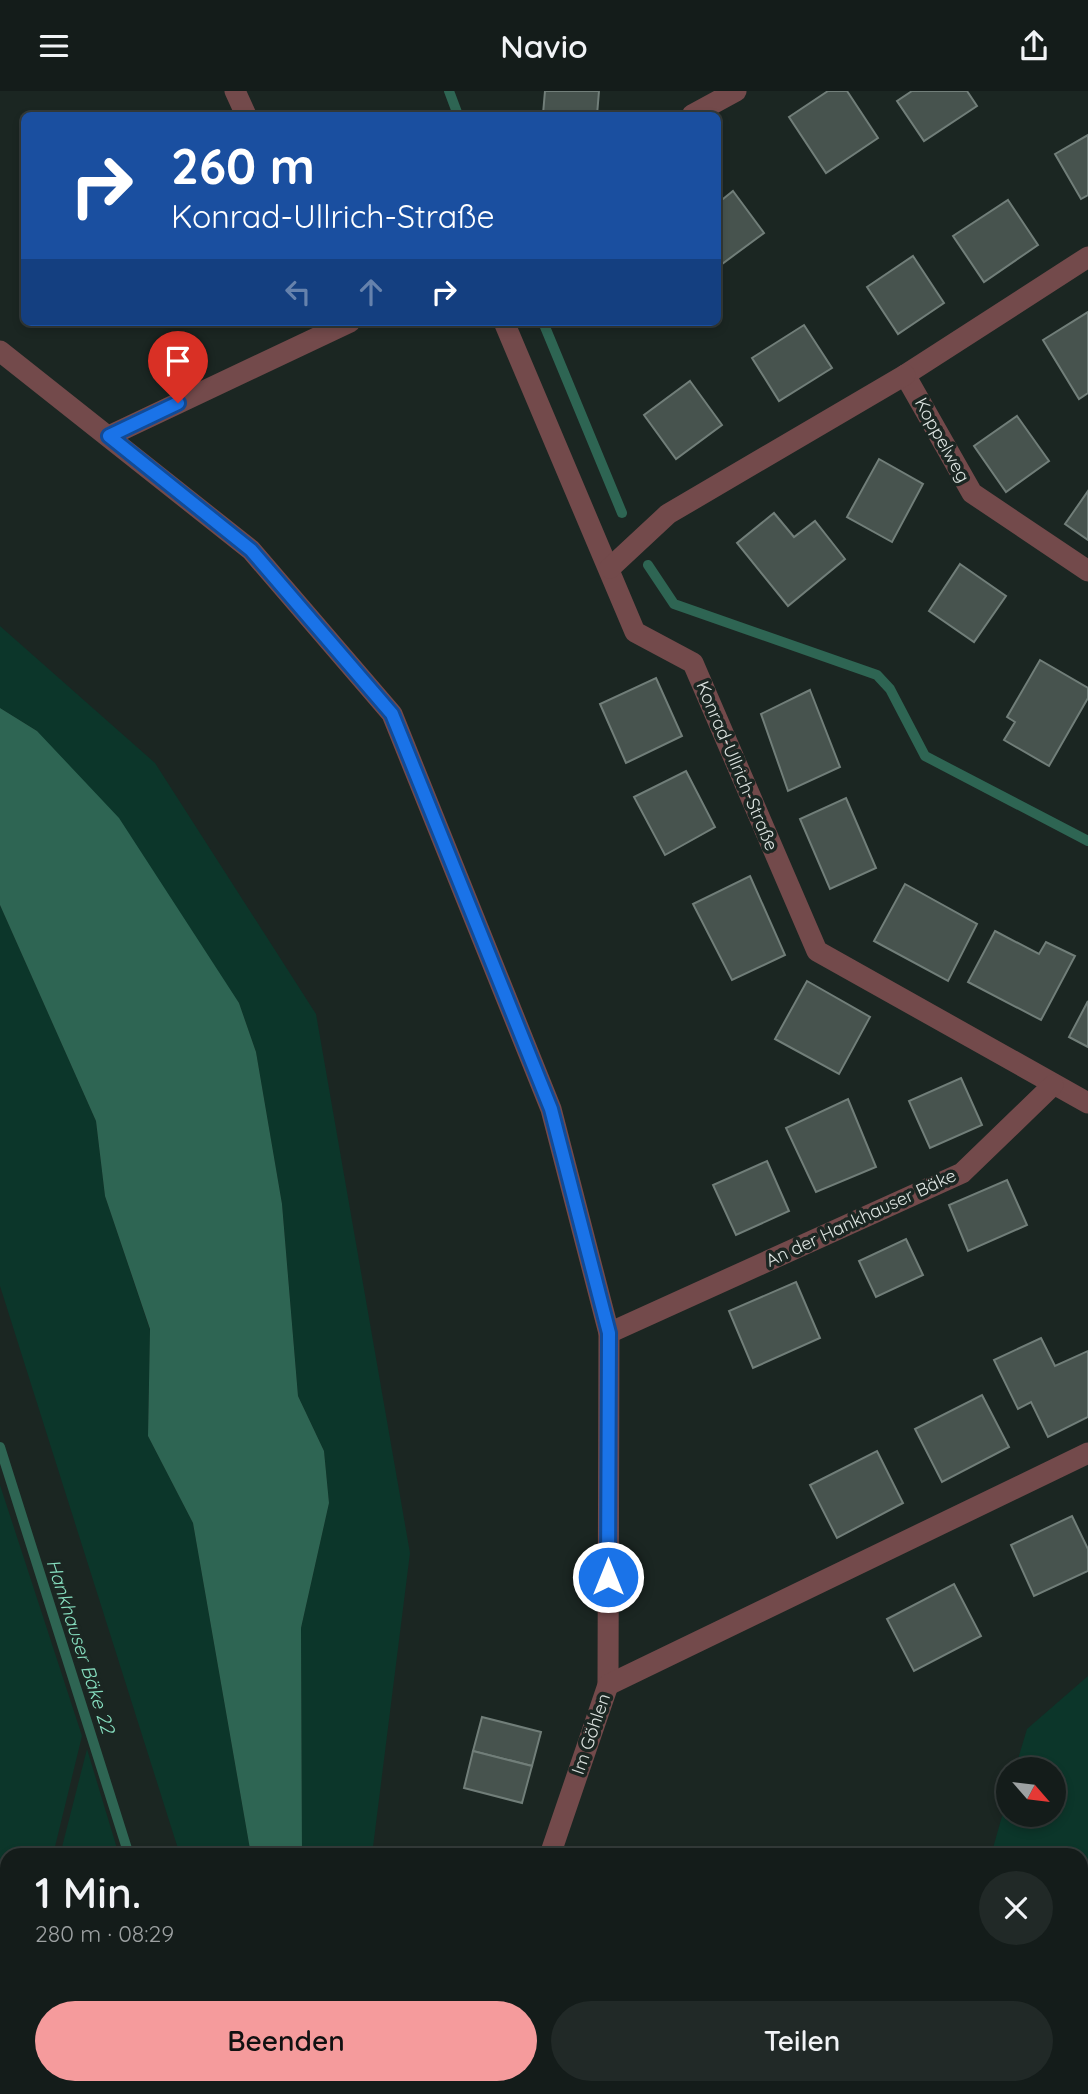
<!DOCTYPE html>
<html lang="de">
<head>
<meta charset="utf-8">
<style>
  body { margin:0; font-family:Quicksand,sans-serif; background:#212927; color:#f1f3f6; height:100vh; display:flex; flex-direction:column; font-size:26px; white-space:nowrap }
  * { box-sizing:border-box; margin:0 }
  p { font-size:23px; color:#9da1a2 }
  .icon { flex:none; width:38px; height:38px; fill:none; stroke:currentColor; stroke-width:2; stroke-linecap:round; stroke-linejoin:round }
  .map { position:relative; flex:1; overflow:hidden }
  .drawer { position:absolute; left:0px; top:1757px; width:1088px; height:247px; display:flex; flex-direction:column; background:#141c1a; border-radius:21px 21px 0 0; box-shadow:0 4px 10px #0003,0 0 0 2px #333a39 }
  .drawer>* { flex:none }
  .top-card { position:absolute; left:21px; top:21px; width:700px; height:214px; border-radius:10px; box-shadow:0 4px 10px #0003,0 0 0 2px #333a39; background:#1a4fa0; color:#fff; overflow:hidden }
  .needle { width:46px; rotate:118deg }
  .controls { position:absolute; left:996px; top:1666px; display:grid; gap:14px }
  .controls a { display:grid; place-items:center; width:70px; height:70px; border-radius:50%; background:#141c1a; box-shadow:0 4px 10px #0003,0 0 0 2px #333a39; font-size:35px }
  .pin { position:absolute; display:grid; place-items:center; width:60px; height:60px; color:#fff; margin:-72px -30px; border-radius:50% 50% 50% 0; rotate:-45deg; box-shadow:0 0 7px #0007 }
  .pin .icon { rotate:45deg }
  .me { position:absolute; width:77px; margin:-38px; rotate:0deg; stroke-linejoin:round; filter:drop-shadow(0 0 5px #0008) }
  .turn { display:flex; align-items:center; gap:24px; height:147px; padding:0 35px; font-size:32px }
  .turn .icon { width:91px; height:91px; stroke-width:2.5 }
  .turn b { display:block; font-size:49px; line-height:60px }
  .lanes { display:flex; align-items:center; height:66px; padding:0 35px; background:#0003; justify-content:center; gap:35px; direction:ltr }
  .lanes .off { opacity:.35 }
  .round { display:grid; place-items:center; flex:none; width:74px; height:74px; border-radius:37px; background:#212927 }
  .overview { display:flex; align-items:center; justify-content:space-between; height:119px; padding:0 35px }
  h1 { font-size:42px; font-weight:600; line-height:52px }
  .action { display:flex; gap:14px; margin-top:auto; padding:14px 35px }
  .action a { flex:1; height:80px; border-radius:42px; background:#f59b9c; color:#111; font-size:28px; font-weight:600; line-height:80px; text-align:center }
  .action a+a { background:#212927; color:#f1f3f6 }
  header { display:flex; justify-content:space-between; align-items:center; height:91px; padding:0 35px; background:#141c1a; font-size:32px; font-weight:600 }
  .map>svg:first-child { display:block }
  .green { fill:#0c362a }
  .water { fill:#2e6553 }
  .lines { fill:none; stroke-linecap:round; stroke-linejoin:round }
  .stream { stroke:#2e6553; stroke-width:10 }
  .building { fill:#47534e; stroke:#717e79; stroke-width:2 }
  .street { stroke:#734a4b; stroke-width:21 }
  .route-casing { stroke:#114b97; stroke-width:18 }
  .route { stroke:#1a73e8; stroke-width:12 }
  .labels { text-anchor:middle; stroke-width:7; stroke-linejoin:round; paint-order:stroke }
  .street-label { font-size:18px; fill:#dee5e2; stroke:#1b2622 }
  .water-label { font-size:19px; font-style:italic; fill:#86debf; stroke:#1b2622 }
</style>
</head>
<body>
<header><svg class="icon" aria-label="menu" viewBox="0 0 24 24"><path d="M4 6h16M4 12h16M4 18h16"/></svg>Navio<svg class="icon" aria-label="share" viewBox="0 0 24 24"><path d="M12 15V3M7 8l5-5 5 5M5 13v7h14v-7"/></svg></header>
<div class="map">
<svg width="1088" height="2003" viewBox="0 0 1088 2003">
  <rect width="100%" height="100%" fill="#1b2622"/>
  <!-- green -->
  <g class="green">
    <polygon points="0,535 155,672 316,923 410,1462 372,1764 302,1764 301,1537 329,1412 324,1360 298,1305 282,1113 256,961 239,912 37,640 0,617"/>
    <polygon points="0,814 96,1030 105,1105 150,1239 148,1345 193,1432 251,1764 180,1764 0,1195"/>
    <polygon points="0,1394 82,1645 53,1764 7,1764 7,1954 0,1982"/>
    <polygon points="1088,1585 1088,2003 923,2003 924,1997 1082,1997 1082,1764 991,1764 1008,1704 1008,1724 1054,1724 1054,1678 1015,1678 1027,1638"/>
    <polygon points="87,1658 119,1764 60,1764"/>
    <polygon points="7,1975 7,1997 189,1997 191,2003 0,2003"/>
  </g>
  <!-- water -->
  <polygon class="water" points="0,617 37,640 119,727 239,912 256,961 282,1113 298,1305 324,1360 329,1412 301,1537 302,1764 251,1764 193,1432 148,1345 150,1238 105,1105 96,1030 0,814"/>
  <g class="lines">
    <!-- stream -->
    <g class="stream">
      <polyline points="449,0 458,24"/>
      <polyline points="543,231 622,422"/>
      <polyline points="648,474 674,513 877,584 890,598 925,665 1088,750"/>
      <polyline points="0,1356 129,1764"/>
      <polyline points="201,1997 203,2003"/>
    </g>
  </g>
  <!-- building -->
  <g class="building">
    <polygon points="545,0 599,0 597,24 543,23"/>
    <polygon points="828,0 847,0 878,47 826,82 789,26"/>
    <polygon points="912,0 967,0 977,15 924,50 897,10"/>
    <polygon points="1088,44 1088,104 1081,108 1055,63"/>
    <polygon points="733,100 764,142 722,173 718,167 718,112"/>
    <polygon points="1008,109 1038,154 984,191 953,145"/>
    <polygon points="913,165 944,212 898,243 867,196"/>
    <polygon points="1088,221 1088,302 1079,308 1043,249"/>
    <polygon points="804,234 832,277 779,310 752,267"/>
    <polygon points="690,290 722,334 676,368 644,324"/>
    <polygon points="1017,325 1049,370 1006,401 974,355"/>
    <polygon points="879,368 923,393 892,451 847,426"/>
    <polygon points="1088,400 1088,449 1065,433"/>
    <polygon points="774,422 794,446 815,430 845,468 788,515 737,452"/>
    <polygon points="960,473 1006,505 974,551 929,520"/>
    <polygon points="1040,569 1088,597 1088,607 1049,675 1004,649 1015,631 1007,626"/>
    <polygon points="656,587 682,645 626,672 600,613"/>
    <polygon points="810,599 840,676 788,700 761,623"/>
    <polygon points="686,680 715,736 665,764 634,706"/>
    <polygon points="846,707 876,777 830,798 800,728"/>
    <polygon points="750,785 785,864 732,889 693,813"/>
    <polygon points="905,793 977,833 948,890 874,850"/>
    <polygon points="995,840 1039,863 1046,851 1075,865 1041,929 968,891"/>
    <polygon points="807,890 870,926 839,983 775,948"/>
    <polygon points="1088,910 1088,956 1069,946"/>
    <polygon points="961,987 982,1034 930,1057 909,1010"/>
    <polygon points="848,1008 876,1076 816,1101 786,1037"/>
    <polygon points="767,1070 789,1120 736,1144 713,1094"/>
    <polygon points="1007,1089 1027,1134 968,1160 949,1114"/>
    <polygon points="906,1148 923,1184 876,1206 859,1170"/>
    <polygon points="796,1191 820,1247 753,1277 729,1220"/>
    <polygon points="1041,1247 1055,1275 1088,1260 1088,1326 1048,1346 1031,1311 1018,1318 994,1269"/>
    <polygon points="982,1304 1009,1356 942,1391 915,1338"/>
    <polygon points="877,1360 903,1412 837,1447 810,1394"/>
    <polygon points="1072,1425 1088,1458 1088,1480 1034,1505 1011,1454"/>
    <polygon points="954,1493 981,1545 914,1580 887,1528"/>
    <polygon points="482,1626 541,1641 532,1675 473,1660"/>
    <polygon points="473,1660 532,1675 522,1712 464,1697"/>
  </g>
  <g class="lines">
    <!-- street -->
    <g class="street">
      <polyline points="235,0 246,24"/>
      <polyline points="692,24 736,0"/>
      <polyline points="1088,166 905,284 972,402 1088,480"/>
      <polyline points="504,231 635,541 693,572 817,860 1088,1012"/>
      <polyline points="0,260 251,459 392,623 551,1018 609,1242 608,1594 550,1764"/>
      <polyline points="109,345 350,231"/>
      <polyline points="610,477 668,423 905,284"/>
      <polyline points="609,1242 962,1082 1053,994"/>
      <polyline points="608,1594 1088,1362"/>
      <polyline points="464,2003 467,1997"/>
    </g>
  </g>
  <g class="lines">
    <!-- route casing -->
    <g class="route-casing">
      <polyline id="route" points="178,312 109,345 251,459 392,623 551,1018 609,1242 608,1486"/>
    </g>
    <!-- route -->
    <use href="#route" class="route"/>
  </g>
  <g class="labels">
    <!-- street labels -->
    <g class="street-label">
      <text transform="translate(942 349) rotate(61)" y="6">Koppelweg</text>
      <text transform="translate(737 675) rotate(67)" y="6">Konrad-Ullrich-Straße</text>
      <text transform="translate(861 1127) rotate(-25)" y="6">An der Hankhauser Bäke</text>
      <text transform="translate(591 1643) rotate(-71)" y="6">Im Göhlen</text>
    </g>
    <!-- water labels -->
    <g class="water-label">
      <text transform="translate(81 1555) rotate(72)" y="7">Hankhauser Bäke 22</text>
    </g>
  </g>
</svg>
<div class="controls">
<a><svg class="needle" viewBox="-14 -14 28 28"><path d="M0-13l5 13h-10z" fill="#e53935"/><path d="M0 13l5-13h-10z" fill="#9da1a2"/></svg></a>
</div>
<div class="pin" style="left:178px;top:312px;background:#d93025"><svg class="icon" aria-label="arrive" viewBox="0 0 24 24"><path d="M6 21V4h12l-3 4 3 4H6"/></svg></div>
<svg class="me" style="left:608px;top:1486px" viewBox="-20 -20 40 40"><circle r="17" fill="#1a73e8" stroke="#fff" stroke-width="3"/><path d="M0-11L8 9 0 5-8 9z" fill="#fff"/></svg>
<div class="top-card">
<div class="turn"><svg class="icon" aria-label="right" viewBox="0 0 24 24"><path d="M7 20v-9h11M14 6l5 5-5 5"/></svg><div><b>260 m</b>Konrad-Ullrich-Straße</div></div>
<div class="lanes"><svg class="icon off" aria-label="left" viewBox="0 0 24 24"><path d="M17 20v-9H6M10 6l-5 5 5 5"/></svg><svg class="icon off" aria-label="ahead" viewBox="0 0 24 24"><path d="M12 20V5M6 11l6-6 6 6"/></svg><svg class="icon" aria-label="right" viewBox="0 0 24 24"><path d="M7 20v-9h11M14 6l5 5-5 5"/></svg></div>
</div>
<section class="drawer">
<div class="overview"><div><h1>1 Min.</h1><p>280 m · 08:29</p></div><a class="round"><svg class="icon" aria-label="close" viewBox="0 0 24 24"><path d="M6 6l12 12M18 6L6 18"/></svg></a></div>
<div class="action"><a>Beenden</a><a>Teilen</a></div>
</section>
</div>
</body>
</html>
